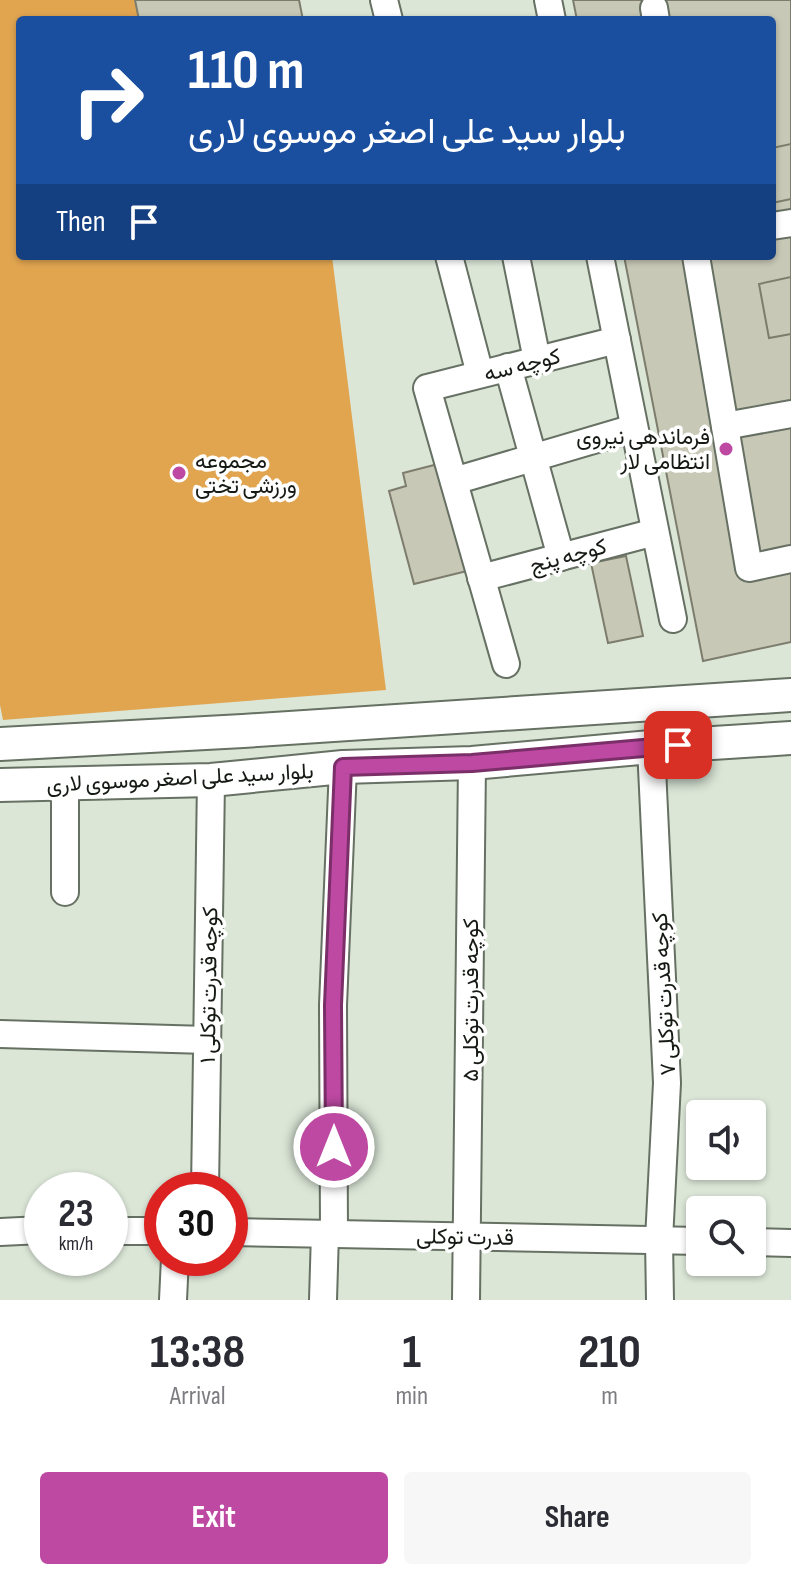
<!DOCTYPE html>
<html lang="en">
<head>
<meta charset="utf-8">
<style>
  body { margin:0; font-family:"Sofia Sans Condensed",Vazirmatn,sans-serif; background:#f7f7f7; color:#2b2b33; height:100vh; display:flex; flex-direction:column; font-size:30px; white-space:nowrap }
  * { box-sizing:border-box; margin:0 }
  p { font-size:26px; color:#7c7c81 }
  .icon { flex:none; width:44px; height:44px; fill:none; stroke:currentColor; stroke-width:2; stroke-linecap:round; stroke-linejoin:round }
  .map { position:relative; height:1300px; overflow:hidden }
  .panel { display:flex; flex-direction:column; background:#fff; flex:1 }
  .panel>* { flex:none }
  .guide { position:absolute; left:16px; top:16px; width:760px; height:244px; border-radius:8px; box-shadow:0 2px 6px #0004; background:#1a4fa0; color:#fff; overflow:hidden }
  .tools { position:absolute; left:686px; top:1100px; display:grid; gap:16px }
  .tools a { display:grid; place-items:center; width:80px; height:80px; border-radius:8px; background:#fff; box-shadow:0 2px 6px #0004; font-size:40px }
  .speed { position:absolute; left:24px; top:1172px; display:flex; gap:16px; font-size:40px; font-weight:700; text-align:center }
  .speed>* { display:grid; place-content:center; width:104px; height:104px; border-radius:50%; background:#fff; box-shadow:0 2px 6px #0004; line-height:1 }
  .speed small { font-size:20px; font-weight:400 }
  .speed .limit { border:12px solid #d22; background:#fff; color:#111 }
  .pin { position:absolute; display:grid; place-items:center; width:68px; height:68px; color:#fff; margin:-34px; border-radius:16px; box-shadow:0 4px 12px #0006 }
  .me { position:absolute; width:88px; margin:-44px; rotate:0deg; stroke-linejoin:round; filter:drop-shadow(0 0 6px #0008) }
  .turn { display:flex; align-items:center; gap:28px; height:168px; padding:0 40px; font-size:36px }
  .turn .icon { width:104px; height:104px; stroke-width:2.5 }
  .turn b { display:block; font-size:56px; line-height:68px }
  .then { display:flex; align-items:center; height:76px; padding:0 40px; background:#0003; gap:16px; font-size:30px }
  .eta { display:flex; justify-content:space-evenly; align-items:center; height:136px; text-align:center }
  .eta b { font-size:48px; font-weight:700; line-height:56px }
  .action { display:flex; gap:16px; margin-top:auto; padding:16px 40px }
  .action a { flex:1; height:92px; border-radius:8px; background:#bd49a2; color:#fff; font-size:32px; font-weight:700; line-height:92px; text-align:center }
  .action a+a { background:#f7f7f7; color:#2b2b33 }
  .map>svg:first-child { display:block }
  .green { fill:#e1a550 }
  .building { fill:#c8c8b6; stroke:#7e7d6d; stroke-width:2 }
  .lines { fill:none; stroke-linecap:round; stroke-linejoin:round }
  .minor-casing { stroke:#667063; stroke-width:30 }
  .major-casing { stroke:#667063; stroke-width:36 }
  .minor { stroke:#fff; stroke-width:26 }
  .major { stroke:#fff; stroke-width:32 }
  .route-casing { stroke:#7b2f69; stroke-width:20 }
  .route { stroke:#bd49a2; stroke-width:14 }
  .poi-dot { fill:#bd49a2; stroke:#fff; stroke-width:3 }
  .labels { text-anchor:middle; stroke-width:7; stroke-linejoin:round; paint-order:stroke }
  .street-label { font-size:22px; fill:#161a14; stroke:#fff }
  .poi-label { font-size:22px; fill:#161a14; stroke:#fff; text-anchor:end }
</style>
</head>
<body>
<div class="map">
<svg width="791" height="1300" viewBox="0 0 791 1300">
  <rect width="100%" height="100%" fill="#dbe6d7"/>
  <!-- green -->
  <polygon class="green" points="0,0 299,0 302,20 20,20 20,256 332,256 386,690 3,720 0,705"/>
  <!-- building -->
  <g class="building">
    <polygon points="135,0 299,0 303,20 139,20"/>
    <polygon points="573,0 791,0 791,642 703,661 624,256 772,256 772,20 577,20"/>
    <polygon points="791,144 791,199 772,203 772,148"/>
    <polygon points="791,277 791,334 769,338 759,284"/>
    <polygon points="438,464 467,571 414,584 389,491 406,486 403,473"/>
    <polygon points="626,556 643,636 608,643 591,563"/>
  </g>
  <g class="lines">
    <!-- minor casing -->
    <g class="minor-casing">
      <g id="minor">
        <polyline points="384,0 389,20"/>
        <polyline points="548,0 552,20"/>
        <polyline points="654,8 656,20"/>
        <polyline points="772,226 791,223"/>
        <polyline points="449,256 480,374"/>
        <polyline points="516,256 537,360"/>
        <polyline points="600,256 673,619"/>
        <polyline points="696,256 749,568 791,559"/>
        <polyline points="508,367 561,557"/>
        <polyline points="725,426 791,414"/>
        <polyline points="454,481 634,428"/>
        <polyline points="481,578 655,532"/>
        <polyline points="506,664 427,388 617,340"/>
        <polyline points="651,747 667,1083 659,1240 660,1300"/>
        <polyline points="65,892 65,784"/>
        <polyline points="0,1034 207,1040"/>
        <polyline points="205,1190 211,780"/>
        <polyline points="110,1231 162,1231"/>
        <polyline points="0,1232 42,1230"/>
        <polyline points="230,1232 700,1241"/>
        <polyline points="334,1233 333,1005 343,767"/>
        <polyline points="752,1242 791,1243"/>
        <polyline points="173,1300 175,1258"/>
        <polyline points="323,1300 325,1233"/>
        <polyline points="466,1300 472,763"/>
      </g>
    </g>
    <!-- major casing -->
    <g class="major-casing">
      <g id="major">
        <polyline points="0,744 243,731 791,695"/>
        <polyline points="0,785 211,780 343,767 472,763 651,747 791,738"/>
      </g>
    </g>
    <!-- minor -->
    <use href="#minor" class="minor"/>
    <!-- major -->
    <use href="#major" class="major"/>
  </g>
  <g class="lines">
    <!-- route casing -->
    <g class="route-casing">
      <polyline id="route" points="334,1147 333,1005 343,767 472,763 678,745"/>
    </g>
    <!-- route -->
    <use href="#route" class="route"/>
  </g>
  <!-- markers -->
  <g class="poi-dot">
    <circle cx="726" cy="449" r="8"/>
    <circle cx="179" cy="473" r="8"/>
  </g>
  <g class="labels">
    <!-- street labels -->
    <g class="street-label">
      <text transform="translate(522 364) rotate(-14)" y="8">کوچه سه</text>
      <text transform="translate(568 555) rotate(-15)" y="8">کوچه پنج</text>
      <text transform="translate(180 777) rotate(-3)" y="8">بلوار سید علی اصغر موسوی لاری</text>
      <text transform="translate(208 985) rotate(-89)" y="8">کوچه قدرت توکلی ۱</text>
      <text transform="translate(663 994) rotate(-93)" y="8">کوچه قدرت توکلی ۷</text>
      <text transform="translate(470 1000) rotate(-90)" y="8">کوچه قدرت توکلی ۵</text>
      <text transform="translate(465 1236) rotate(1)" y="8">قدرت توکلی</text>
    </g>
    <!-- poi labels -->
    <g class="poi-label">
      <text x="710" y="444">فرماندهی نیروی<tspan x="710" dy="25">انتظامی لار</tspan></text>
      <text x="195" y="468" text-anchor="start">مجموعه<tspan x="195" dy="25">ورزشی تختی</tspan></text>
    </g>
  </g>
</svg>
<div class="tools">
<a><svg class="icon" aria-label="sound" viewBox="0 0 24 24"><path d="M4 9h4l5-4v14l-5-4H4zM17 9q2 3 0 6"/></svg></a>
<a><svg class="icon" aria-label="search" viewBox="0 0 24 24"><circle cx="10" cy="10" r="6"/><path d="M15 15l6 6"/></svg></a>
</div>
<div class="speed"><div>23<small>km/h</small></div><div class="limit">30</div></div>
<div class="pin" style="left:678px;top:745px;background:#d93025"><svg class="icon" aria-label="arrive" viewBox="0 0 24 24"><path d="M6 21V4h12l-3 4 3 4H6"/></svg></div>
<svg class="me" style="left:334px;top:1147px" viewBox="-20 -20 40 40"><circle r="17" fill="#bd49a2" stroke="#fff" stroke-width="3"/><path d="M0-11L8 9 0 5-8 9z" fill="#fff"/></svg>
<div class="guide">
<div class="turn"><svg class="icon" aria-label="right" viewBox="0 0 24 24"><path d="M7 20v-9h11M14 6l5 5-5 5"/></svg><div><b>110 m</b>بلوار سید علی اصغر موسوی لاری</div></div>
<div class="then">Then<svg class="icon" aria-label="arrive" viewBox="0 0 24 24"><path d="M6 21V4h12l-3 4 3 4H6"/></svg></div>
</div>
</div>
<section class="panel">
<div class="eta">
<div><b>13:38</b><p>Arrival</p></div>
<div><b>1</b><p>min</p></div>
<div><b>210</b><p>m</p></div>
</div>
<div class="action"><a>Exit</a><a>Share</a></div>
</section>
</body>
</html>
